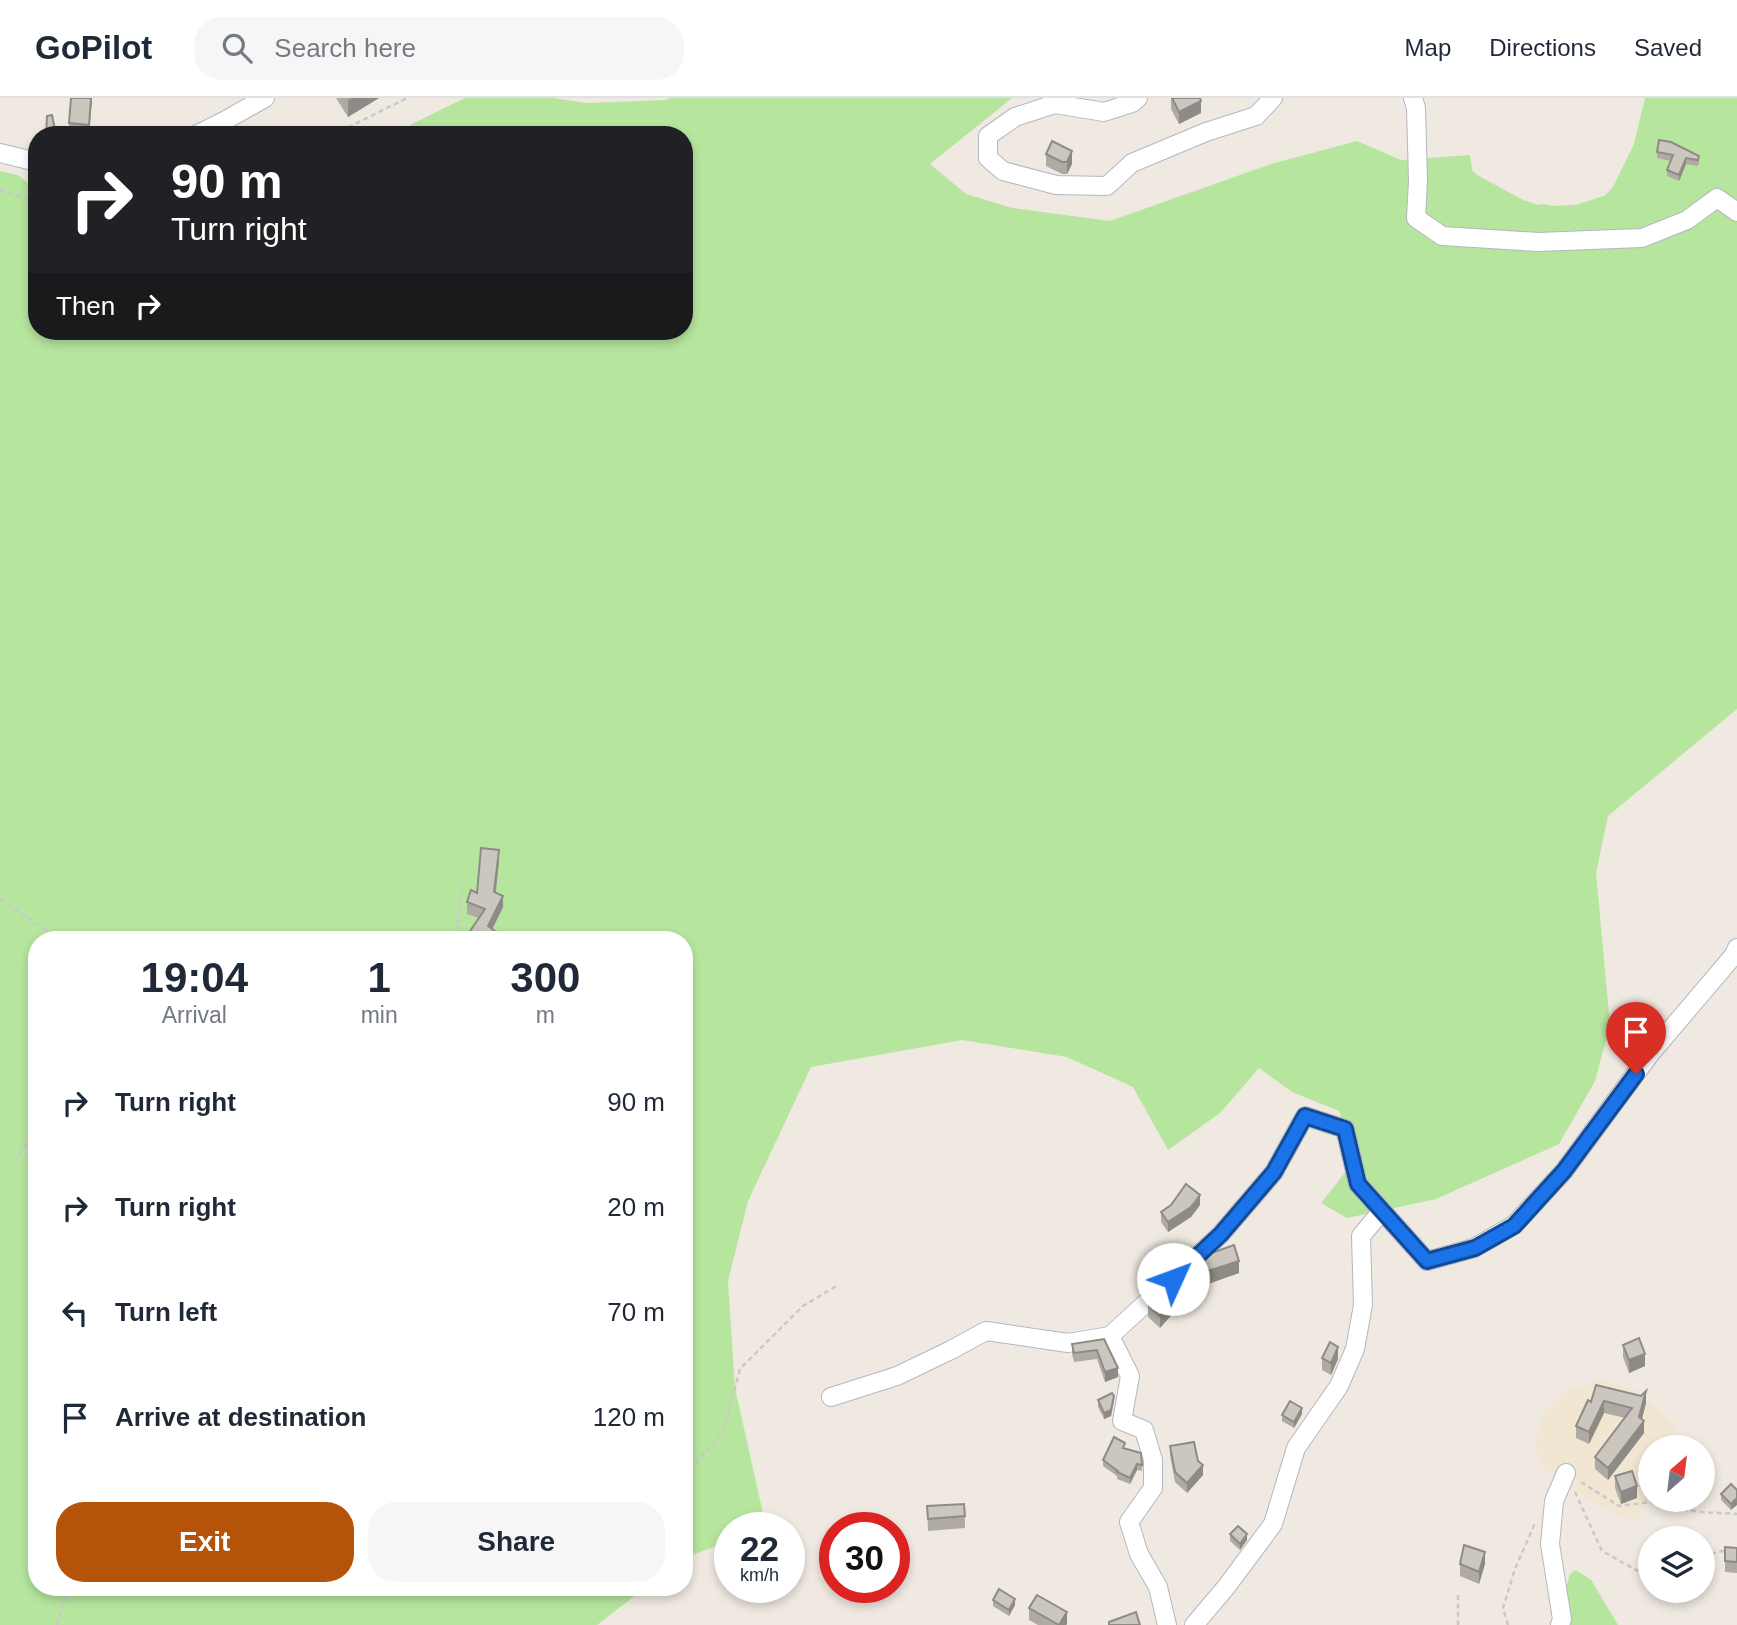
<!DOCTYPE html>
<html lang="en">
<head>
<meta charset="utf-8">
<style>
  body { margin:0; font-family:Arial,sans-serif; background:#f6f6f7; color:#1f2937; height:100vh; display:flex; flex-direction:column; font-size:26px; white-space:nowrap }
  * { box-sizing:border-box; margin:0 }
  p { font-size:23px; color:#747a83 }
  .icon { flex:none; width:38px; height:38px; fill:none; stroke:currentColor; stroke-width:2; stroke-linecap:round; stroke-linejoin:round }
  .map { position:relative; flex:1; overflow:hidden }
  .drawer { position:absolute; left:28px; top:833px; width:665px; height:665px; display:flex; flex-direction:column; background:#fff; border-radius:28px; box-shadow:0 4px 10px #0003 }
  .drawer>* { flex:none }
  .banner { position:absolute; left:28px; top:28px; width:665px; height:214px; border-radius:28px; box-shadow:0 4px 10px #0003; background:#202124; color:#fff; overflow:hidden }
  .needle { width:46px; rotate:28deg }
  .fabs { position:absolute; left:1638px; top:1337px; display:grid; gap:14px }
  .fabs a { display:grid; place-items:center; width:77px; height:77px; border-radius:50%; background:#fff; box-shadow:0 4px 10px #0003; font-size:35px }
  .speed { position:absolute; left:714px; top:1414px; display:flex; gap:14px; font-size:35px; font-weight:700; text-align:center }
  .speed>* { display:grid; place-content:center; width:91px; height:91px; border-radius:50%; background:#fff; box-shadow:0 4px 10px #0003; line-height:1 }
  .speed small { font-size:18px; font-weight:400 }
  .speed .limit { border:10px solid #d22; background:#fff; color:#111 }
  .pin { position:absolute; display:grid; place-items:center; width:60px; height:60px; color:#fff; margin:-72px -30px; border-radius:50% 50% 50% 0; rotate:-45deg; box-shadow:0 0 7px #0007 }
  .pin .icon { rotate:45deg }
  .me { position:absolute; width:77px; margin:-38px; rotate:47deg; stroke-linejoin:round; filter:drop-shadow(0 0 5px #0008) }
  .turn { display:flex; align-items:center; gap:24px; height:147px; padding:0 28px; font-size:32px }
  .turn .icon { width:91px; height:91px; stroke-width:2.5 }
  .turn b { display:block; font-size:49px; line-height:60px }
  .then { display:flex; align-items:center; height:66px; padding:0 28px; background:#0003; gap:14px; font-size:26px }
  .eta { display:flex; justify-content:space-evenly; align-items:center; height:119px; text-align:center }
  .eta b { font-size:42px; font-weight:800; line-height:49px }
  .action { display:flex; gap:14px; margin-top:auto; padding:14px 28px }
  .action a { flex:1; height:80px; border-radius:28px; background:#b45309; color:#fff; font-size:28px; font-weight:800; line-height:80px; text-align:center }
  .action a+a { background:#f6f6f7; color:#1f2937 }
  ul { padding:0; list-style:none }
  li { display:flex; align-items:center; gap:21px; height:105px; padding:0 28px }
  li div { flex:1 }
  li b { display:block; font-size:26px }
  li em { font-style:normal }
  header { display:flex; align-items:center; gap:42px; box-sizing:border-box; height:98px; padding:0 35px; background:#fff; border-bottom:2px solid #e0e1e3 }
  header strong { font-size:33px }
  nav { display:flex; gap:38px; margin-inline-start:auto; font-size:24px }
  .search { width:490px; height:63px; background:#f6f6f7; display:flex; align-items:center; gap:18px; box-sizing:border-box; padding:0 24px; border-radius:28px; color:#747a83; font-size:26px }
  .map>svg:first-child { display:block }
  .education { fill:#f0e6d1 }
  .green { fill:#b6e59e }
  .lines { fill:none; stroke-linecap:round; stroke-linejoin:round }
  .street-casing { stroke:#b4b7c1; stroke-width:20 }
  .path { stroke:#c9c9c9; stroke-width:2.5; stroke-dasharray:5 3.5; stroke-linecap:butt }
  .street { stroke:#fff; stroke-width:18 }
  .wall { fill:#afaba4 }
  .shaded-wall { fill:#8e8b86 }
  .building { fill:#cbc7bf; stroke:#8e8b86; stroke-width:2 }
  .route-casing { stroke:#114b97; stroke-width:18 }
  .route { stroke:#1a73e8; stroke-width:12 }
</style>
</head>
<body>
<header>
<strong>GoPilot</strong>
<div class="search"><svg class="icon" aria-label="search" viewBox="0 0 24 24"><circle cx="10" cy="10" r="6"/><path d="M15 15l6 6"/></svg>Search here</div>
<nav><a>Map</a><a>Directions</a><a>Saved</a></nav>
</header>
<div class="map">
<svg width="1737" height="1527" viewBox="0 0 1737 1527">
  <rect width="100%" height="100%" fill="#efe9e1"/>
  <!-- education -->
  <polygon class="education" points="1601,1283 1637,1292 1675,1328 1669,1349 1650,1349 1650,1397 1635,1424 1588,1401 1544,1372 1534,1350 1543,1316 1564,1293"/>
  <!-- green -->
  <g class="green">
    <polygon points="465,0 553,0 587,5 666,2 669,0 1012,0 930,66 966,96 1012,110 1110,123 1271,66 1357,43 1401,62 1470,57 1472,72 1477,77 1523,102 1538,107 1544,106 1552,108 1575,107 1604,98 1613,89 1634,46 1645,0 1737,0 1737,611 1608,718 1596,775 1610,927 1595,983 1559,1046 1436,1101 1347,1120 1321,1105 1355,1062 1339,1013 1292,994 1259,970 1220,1015 1168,1052 1133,989 1067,959 962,942 811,969 748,1103 728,1183 735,1290 766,1429 730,1430 730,1443 684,1460 684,842 37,842 37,1489 646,1489 597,1527 0,1527 0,73 18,77 32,88 31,98 37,100 37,233 684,233 684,37 398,37 412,26"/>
    <polygon points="1576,1472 1591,1482 1618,1527 1563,1527 1562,1504 1570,1476"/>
  </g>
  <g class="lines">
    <!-- street casing -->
    <g class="street-casing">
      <g id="street">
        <polyline points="1138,0 1132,5 1104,14 1055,6 1015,19 988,38 988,60 1003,73 1056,87 1107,88 1132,65 1206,34 1256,18 1273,0"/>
        <polyline points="1413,0 1416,10 1418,83 1416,120 1442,138 1538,144 1642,140 1687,122 1717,100 1737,114"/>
        <polyline points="196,37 224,23 265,0"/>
        <polyline points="0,55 37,64"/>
        <polyline points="1110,1238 1130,1278 1122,1323 1144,1332 1153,1362 1153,1390 1129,1424 1139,1456 1158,1489 1167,1527"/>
        <polyline points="831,1299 897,1278 951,1252 986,1233 1068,1245 1110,1238 1221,1136 1274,1074 1305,1018 1345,1031 1358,1086 1427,1163 1474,1150 1514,1127 1564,1073 1650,956 1734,857 1737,850"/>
        <polyline points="1194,1527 1227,1488 1273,1426 1296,1350 1339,1288 1355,1251 1363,1207 1361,1138 1382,1113"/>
        <polyline points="1560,1527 1562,1521 1550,1446 1554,1403 1566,1375"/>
      </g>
    </g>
    <!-- path -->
    <g class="path">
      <polyline points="333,37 407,0"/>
      <polyline points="0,92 37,104"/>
      <polyline points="0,801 61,842"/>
      <polyline points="455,842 463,789"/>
      <polyline points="14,1063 31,1041 37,1038"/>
      <polyline points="684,1378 723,1335 740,1271 803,1208 838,1187"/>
      <polyline points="1581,1384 1619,1408 1660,1403 1681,1411 1701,1414 1737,1416"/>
      <polyline points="1575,1394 1602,1453 1645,1477 1650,1475"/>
      <polyline points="1703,1458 1721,1453 1727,1454"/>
      <polyline points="1458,1497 1458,1527"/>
      <polyline points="57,1527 69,1489"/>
      <polyline points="1508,1527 1503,1510 1515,1471 1535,1425"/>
    </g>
    <!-- street -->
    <use href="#street" class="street"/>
  </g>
  <!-- wall -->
  <g class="wall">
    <polygon points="92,0 89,37 69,37 69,25"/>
    <polygon points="336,0 379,0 348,19"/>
    <polygon points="1171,0 1200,0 1201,15 1179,26 1171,11"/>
    <polygon points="1657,54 1699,58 1699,64 1698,68 1686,66 1679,83 1667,78 1667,72 1671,63 1657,60"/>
    <polygon points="1046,56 1072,66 1067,76 1062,76 1046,68"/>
    <polygon points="499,763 496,794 503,809 492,831 499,842 479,820 467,816 467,804 477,795"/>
    <polygon points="1200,1107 1191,1119 1168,1134 1161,1124 1161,1114"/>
    <polygon points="1200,1159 1239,1175 1205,1187 1200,1171"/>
    <polygon points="1148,1207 1175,1213 1160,1230 1148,1219"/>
    <polygon points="1104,1241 1118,1279 1105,1284 1097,1261 1074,1264 1072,1256 1072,1246"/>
    <polygon points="1623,1247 1645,1268 1629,1275 1623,1259"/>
    <polygon points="1322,1260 1338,1261 1331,1277 1322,1272"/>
    <polygon points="1596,1287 1646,1305 1642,1321 1644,1335 1608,1382 1595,1371 1595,1359 1625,1320 1604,1315 1589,1346 1576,1340 1576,1328 1591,1304"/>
    <polygon points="1098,1302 1114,1304 1111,1318 1104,1321 1098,1309"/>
    <polygon points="1302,1316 1294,1330 1282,1323 1282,1317"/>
    <polygon points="1170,1348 1198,1363 1203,1377 1187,1395 1175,1384 1170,1357"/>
    <polygon points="1125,1351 1142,1358 1142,1373 1137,1372 1130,1386 1117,1381 1117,1378 1103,1368 1103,1362"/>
    <polygon points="1615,1378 1637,1400 1621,1406 1615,1390"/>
    <polygon points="1737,1392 1731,1412 1721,1402 1721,1396"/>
    <polygon points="927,1408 965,1418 965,1430 928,1433"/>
    <polygon points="1230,1436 1247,1442 1240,1452 1230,1443"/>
    <polygon points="1725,1449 1737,1450 1737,1475 1725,1474"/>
    <polygon points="1460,1466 1485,1466 1479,1486 1460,1478"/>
    <polygon points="993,1502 1015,1507 1009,1518 993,1508"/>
    <polygon points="1029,1510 1067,1526 1066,1527 1038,1527 1029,1522"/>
  </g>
  <!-- shaded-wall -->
  <g class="shaded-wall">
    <polygon points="91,0 92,0 89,37 89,27"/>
    <polygon points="352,0 379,0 348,19 348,2"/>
    <polygon points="1201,3 1201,15 1179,26 1179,14"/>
    <polygon points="1072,53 1072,66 1067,76 1067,64"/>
    <polygon points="1686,60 1686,66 1679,83 1679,77"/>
    <polygon points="499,752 499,763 494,805 494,794"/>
    <polygon points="503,798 503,809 488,840 488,828"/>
    <polygon points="1200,1097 1200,1107 1191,1119 1168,1134 1168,1124"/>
    <polygon points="1239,1163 1239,1175 1205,1187 1205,1174"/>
    <polygon points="1175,1201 1175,1213 1160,1230 1160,1218"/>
    <polygon points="1338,1249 1338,1261 1331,1277 1331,1265"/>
    <polygon points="1645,1256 1645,1268 1629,1275 1629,1262"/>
    <polygon points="1118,1270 1118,1279 1105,1284 1105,1274"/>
    <polygon points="1646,1293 1646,1305 1640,1328 1644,1323 1644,1335 1608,1382 1608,1370 1639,1319"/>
    <polygon points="1114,1298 1111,1318 1104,1321 1104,1315"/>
    <polygon points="1604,1303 1604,1315 1589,1346 1589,1334"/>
    <polygon points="1302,1310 1302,1316 1294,1330 1294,1324"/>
    <polygon points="1137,1366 1137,1372 1130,1386 1130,1380"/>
    <polygon points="1203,1367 1203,1377 1187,1395 1187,1385"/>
    <polygon points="1637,1388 1637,1400 1621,1406 1621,1394"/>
    <polygon points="1737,1400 1737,1407 1731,1412 1731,1406"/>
    <polygon points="1247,1436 1247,1442 1240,1452 1240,1446"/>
    <polygon points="1485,1454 1485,1466 1479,1486 1479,1474"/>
    <polygon points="1015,1501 1015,1507 1009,1518 1009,1512"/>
    <polygon points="1067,1514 1067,1526 1066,1527 1059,1527"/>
  </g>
  <!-- building -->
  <g class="building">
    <polygon points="71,0 91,0 89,27 69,25"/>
    <polygon points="1172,0 1200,0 1201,3 1179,14"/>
    <polygon points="52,17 56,37 46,37 47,18"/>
    <polygon points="1659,42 1671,44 1699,58 1698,62 1686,60 1679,77 1667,72 1673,57 1657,54"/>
    <polygon points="1052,43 1072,53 1067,64 1062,64 1046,56"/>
    <polygon points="481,750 499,752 494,794 503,798 488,828 499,836 496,842 464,842 485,811 467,804 471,792 477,795"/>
    <polygon points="1186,1086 1200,1097 1191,1109 1168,1124 1161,1114 1171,1107"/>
    <polygon points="1234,1147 1239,1163 1205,1174 1200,1159"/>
    <polygon points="1164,1192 1175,1201 1160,1218 1148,1207"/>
    <polygon points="1639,1240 1645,1256 1629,1262 1623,1247"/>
    <polygon points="1104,1241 1118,1270 1105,1274 1097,1252 1074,1255 1072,1246"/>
    <polygon points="1330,1244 1338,1249 1331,1265 1322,1260"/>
    <polygon points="1596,1287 1641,1298 1646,1293 1639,1319 1644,1323 1608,1370 1595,1359 1632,1310 1604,1303 1589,1334 1576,1328 1588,1302 1591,1304"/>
    <polygon points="1112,1295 1114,1298 1111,1312 1104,1315 1098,1302"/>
    <polygon points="1290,1303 1302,1310 1294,1324 1282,1317"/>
    <polygon points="1114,1339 1125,1345 1123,1350 1141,1355 1142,1367 1137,1366 1130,1380 1117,1374 1118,1373 1103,1362"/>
    <polygon points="1194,1344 1198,1363 1203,1367 1187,1385 1175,1374 1170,1348"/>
    <polygon points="1632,1373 1637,1388 1621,1394 1615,1378"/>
    <polygon points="1731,1386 1737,1392 1737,1400 1731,1406 1721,1396"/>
    <polygon points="964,1406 965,1418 928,1421 927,1408"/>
    <polygon points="1238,1428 1247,1436 1240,1446 1230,1436"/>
    <polygon points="1464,1447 1485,1454 1479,1474 1460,1466"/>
    <polygon points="1725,1449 1737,1450 1737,1464 1725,1463"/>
    <polygon points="999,1491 1015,1501 1009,1512 993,1502"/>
    <polygon points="1037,1497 1067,1514 1059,1527 1029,1510"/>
    <polygon points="1136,1514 1140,1527 1109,1527 1109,1524"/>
  </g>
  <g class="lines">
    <!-- route casing -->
    <g class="route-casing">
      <polyline id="route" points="1173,1181 1221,1136 1274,1074 1305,1018 1345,1031 1358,1086 1427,1163 1475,1150 1514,1128 1564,1073 1636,976"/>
    </g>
    <!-- route -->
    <use href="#route" class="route"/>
  </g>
</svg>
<div class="fabs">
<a><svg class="needle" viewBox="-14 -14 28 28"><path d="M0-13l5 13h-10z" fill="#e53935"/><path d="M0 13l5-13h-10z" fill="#747a83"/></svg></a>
<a><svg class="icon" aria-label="layers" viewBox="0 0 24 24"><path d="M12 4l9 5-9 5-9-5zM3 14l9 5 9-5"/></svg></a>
</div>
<div class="speed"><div>22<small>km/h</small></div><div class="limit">30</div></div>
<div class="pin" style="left:1636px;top:976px;background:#d93025"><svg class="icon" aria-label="arrive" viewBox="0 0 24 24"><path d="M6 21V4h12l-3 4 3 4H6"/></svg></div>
<svg class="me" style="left:1173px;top:1181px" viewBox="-20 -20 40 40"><circle r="19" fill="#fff"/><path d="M0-13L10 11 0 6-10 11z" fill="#1a73e8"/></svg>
<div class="banner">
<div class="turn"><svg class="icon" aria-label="right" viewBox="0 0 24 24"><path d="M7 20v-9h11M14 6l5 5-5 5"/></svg><div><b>90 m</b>Turn right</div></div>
<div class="then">Then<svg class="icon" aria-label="right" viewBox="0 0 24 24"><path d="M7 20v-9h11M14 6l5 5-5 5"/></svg></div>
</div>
<section class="drawer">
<div class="eta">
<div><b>19:04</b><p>Arrival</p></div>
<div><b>1</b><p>min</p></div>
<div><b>300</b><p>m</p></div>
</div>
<ul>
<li><svg class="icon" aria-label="right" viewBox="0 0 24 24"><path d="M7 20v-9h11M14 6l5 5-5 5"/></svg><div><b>Turn right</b></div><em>90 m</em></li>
<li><svg class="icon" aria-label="right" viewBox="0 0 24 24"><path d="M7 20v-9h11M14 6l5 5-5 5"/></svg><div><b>Turn right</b></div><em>20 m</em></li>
<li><svg class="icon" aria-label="left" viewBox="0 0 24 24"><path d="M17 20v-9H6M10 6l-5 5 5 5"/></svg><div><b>Turn left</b></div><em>70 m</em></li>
<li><svg class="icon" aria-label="arrive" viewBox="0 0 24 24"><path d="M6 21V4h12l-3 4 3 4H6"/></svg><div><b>Arrive at destination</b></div><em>120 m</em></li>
</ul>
<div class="action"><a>Exit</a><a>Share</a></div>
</section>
</div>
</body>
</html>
